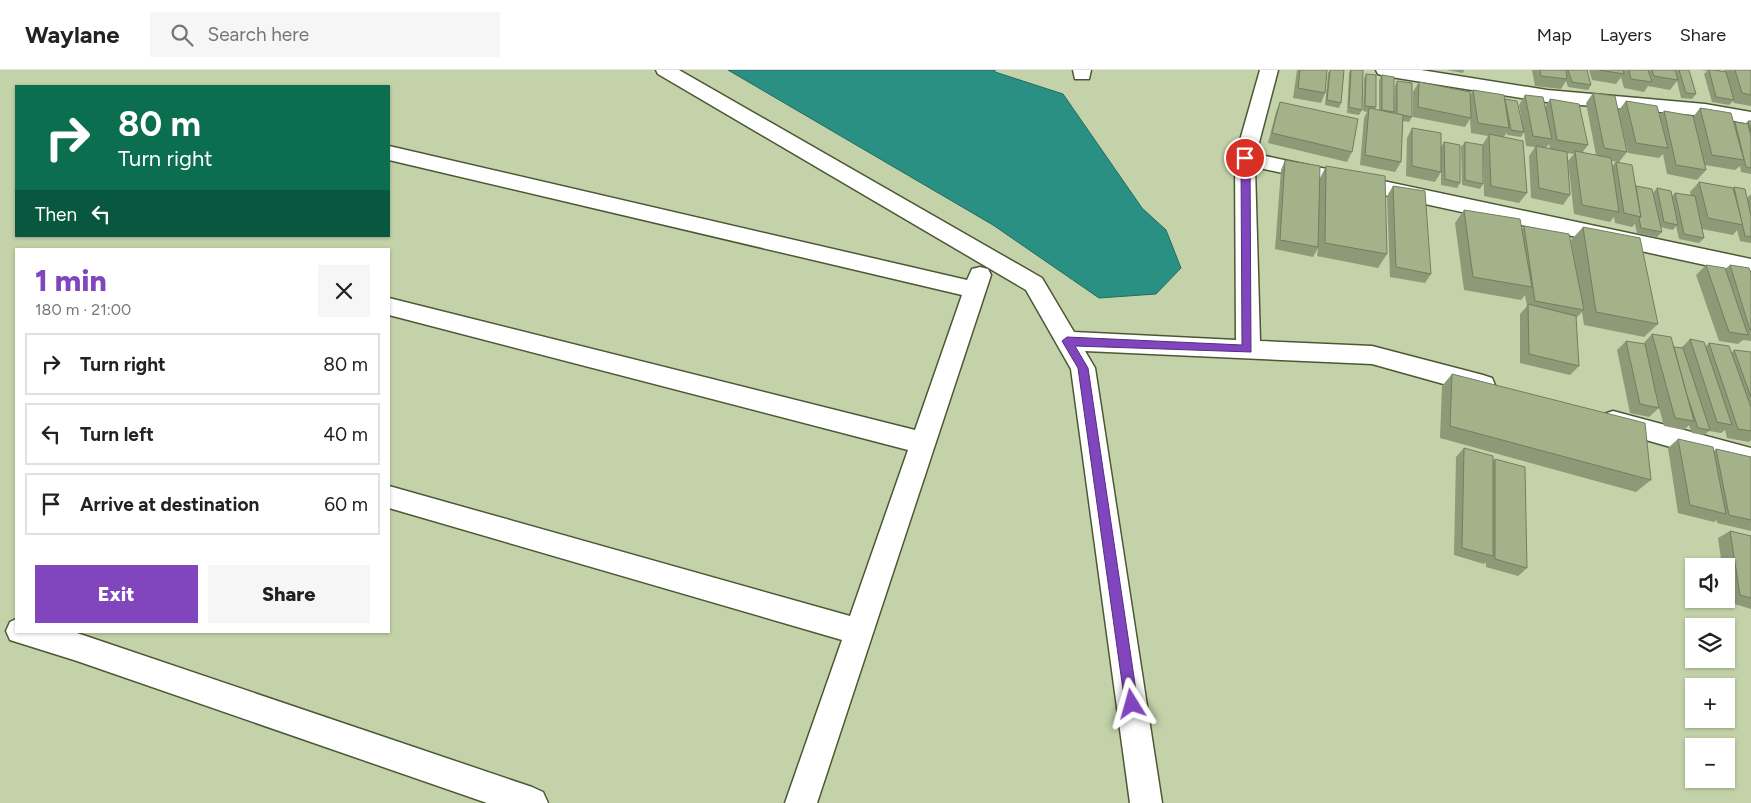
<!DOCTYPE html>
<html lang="en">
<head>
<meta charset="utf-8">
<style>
  body { margin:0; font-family:Figtree,sans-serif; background:#f6f6f6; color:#222; height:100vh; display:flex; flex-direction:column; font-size:19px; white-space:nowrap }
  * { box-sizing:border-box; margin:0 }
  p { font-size:16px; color:#767676 }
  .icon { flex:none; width:28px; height:28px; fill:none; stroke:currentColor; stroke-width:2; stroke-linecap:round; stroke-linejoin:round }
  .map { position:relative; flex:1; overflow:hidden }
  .panel { position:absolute; left:15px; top:178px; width:375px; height:385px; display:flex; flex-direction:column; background:#fff; border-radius:0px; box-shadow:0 1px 4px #0004 }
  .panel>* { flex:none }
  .top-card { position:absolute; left:15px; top:15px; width:375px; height:152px; border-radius:0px; box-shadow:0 1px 4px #0004; background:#0b6e4f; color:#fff; overflow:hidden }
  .fabs { position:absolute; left:1685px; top:488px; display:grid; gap:10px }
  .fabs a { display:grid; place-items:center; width:50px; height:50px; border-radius:0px; background:#fff; box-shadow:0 1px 4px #0004; font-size:25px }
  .pin { position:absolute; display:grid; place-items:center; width:42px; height:42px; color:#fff; margin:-21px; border:2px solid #fff; border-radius:50%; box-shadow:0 1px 5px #0007 }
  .me { position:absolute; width:55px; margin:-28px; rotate:352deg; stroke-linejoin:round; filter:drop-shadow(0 0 4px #0008) }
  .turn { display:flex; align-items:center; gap:18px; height:105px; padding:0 20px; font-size:22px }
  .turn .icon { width:65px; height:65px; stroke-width:2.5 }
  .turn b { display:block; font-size:35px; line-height:42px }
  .then { display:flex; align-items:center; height:48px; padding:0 20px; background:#0003; gap:10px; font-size:19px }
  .round { display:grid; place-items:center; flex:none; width:52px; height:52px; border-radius:0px; background:#f6f6f6 }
  .summary { display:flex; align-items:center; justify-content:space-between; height:85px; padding:0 20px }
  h1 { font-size:30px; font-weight:800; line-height:38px; color:#8146bd }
  .action { display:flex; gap:10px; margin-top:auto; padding:10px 20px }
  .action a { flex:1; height:58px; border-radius:0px; background:#8146bd; color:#fff; font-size:20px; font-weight:800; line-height:58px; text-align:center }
  .action a+a { background:#f6f6f6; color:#222 }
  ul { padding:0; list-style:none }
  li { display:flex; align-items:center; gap:15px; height:62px; margin:0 10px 8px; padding:0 10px; border:2px solid #e0e0e0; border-radius:0px }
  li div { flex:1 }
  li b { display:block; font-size:19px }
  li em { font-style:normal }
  header { display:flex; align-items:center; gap:30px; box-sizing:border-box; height:70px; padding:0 25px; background:#fff; border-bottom:1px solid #e0e0e0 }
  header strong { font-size:24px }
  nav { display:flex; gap:28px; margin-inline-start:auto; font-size:18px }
  .search { width:350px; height:45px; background:#f6f6f6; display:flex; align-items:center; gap:12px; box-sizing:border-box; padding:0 18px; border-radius:0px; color:#767676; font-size:19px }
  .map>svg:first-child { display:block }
  .water { fill:#2a9083; stroke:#236c5e }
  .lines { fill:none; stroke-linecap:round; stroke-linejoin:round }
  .minor-casing { stroke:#4c5834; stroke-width:3 }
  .minor { fill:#fff; fill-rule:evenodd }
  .wall { fill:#8d9977; fill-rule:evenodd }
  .building { fill:#a4b28a; stroke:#737d61 }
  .route { fill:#8146bd; stroke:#542e7b }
</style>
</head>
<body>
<header>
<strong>Waylane</strong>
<div class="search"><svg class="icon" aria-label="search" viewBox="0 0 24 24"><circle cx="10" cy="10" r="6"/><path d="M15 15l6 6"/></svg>Search here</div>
<nav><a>Map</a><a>Layers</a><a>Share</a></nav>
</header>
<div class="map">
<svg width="1751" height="733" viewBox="0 0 1751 733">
  <rect width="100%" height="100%" fill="#c4d2a9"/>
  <!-- water -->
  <polygon class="water" points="728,0 995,0 995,2 1063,24 1142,138 1166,160 1181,198 1156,224 1099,228 993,155"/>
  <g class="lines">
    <!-- minor casing -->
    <g class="minor-casing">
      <g id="minor">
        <polygon points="656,0 679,0 1042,208 1074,262 1236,270 1235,88 1260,0 1278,0 1256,84 1751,189 1751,205 1255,97 1260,271 1372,276 1483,305 1492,308 1495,315 1492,322 1483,325 1372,294 1085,281 1095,298 1162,733 1130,733 1071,299 1026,220 658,4"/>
        <polygon points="1073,0 1091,0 1089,9 1075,9"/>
        <polygon points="1376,0 1421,0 1547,20 1705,34 1751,42 1751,54 1705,46 1547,32 1385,6 1378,4"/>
        <polygon points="389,76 967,210 972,199 980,197 988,199 991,205 817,733 785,733 842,570 389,438 389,416 850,546 908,380 389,245 389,228 915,360 962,225 389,90"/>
        <polygon points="1613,341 1751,378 1751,400 1604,358 1601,351 1604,344"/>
        <polygon points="16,549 16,561 69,561 77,563 532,717 543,722 548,733 487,733 77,591 10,570 6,561 10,552"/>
      </g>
    </g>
    <!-- minor -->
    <use href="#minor" class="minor"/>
  </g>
  <!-- wall -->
  <g class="wall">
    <polygon points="1297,0 1327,0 1325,23 1321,33 1293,28"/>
    <polygon points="1330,0 1344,0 1341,33 1339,38 1325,35 1328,3"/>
    <polygon points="1350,0 1363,0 1362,40 1359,45 1347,43 1349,3"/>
    <polygon points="1447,0 1464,0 1463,3"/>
    <polygon points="1532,0 1587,0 1591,15 1588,20 1568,17 1566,11 1561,19 1535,16"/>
    <polygon points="1589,0 1689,0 1696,24 1692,29 1681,28 1677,11 1670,20 1648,16 1644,22 1624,18 1621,7 1616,14 1592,10"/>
    <polygon points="1701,0 1720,0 1719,1 1724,2 1724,0 1751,0 1751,36 1734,33 1733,31 1729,35 1712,32 1704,4 1707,1"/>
    <polygon points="1366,4 1376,37 1375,40 1379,40 1379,10 1382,5 1394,42 1393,43 1394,44 1395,16 1397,11 1412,47 1409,52 1403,51 1401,92 1395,102 1360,95 1364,48 1367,42 1363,41 1364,9"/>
    <path d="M1419,12L1470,26L1473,20L1505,29L1522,51L1519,35L1525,25L1545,37L1550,29L1588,75L1582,83L1596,85L1586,33L1593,23L1627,82L1619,92L1612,91V96L1616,92L1636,116L1653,123L1657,118L1672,126L1675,123L1691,126L1690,122L1699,112L1733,118L1734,117L1747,128L1751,124V173L1740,171L1737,160L1733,165L1702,159L1704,168L1699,173L1679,169L1676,156L1673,160L1660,157L1662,162L1657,167L1637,163L1635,154L1632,157L1615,153L1614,147L1610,152L1574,144L1568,91L1574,84L1567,83L1570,125L1563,135L1531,128L1529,86L1535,77L1526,76L1524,62L1521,67L1507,65V62L1504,67L1527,123L1519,133L1484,126L1483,74L1488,66L1471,63L1470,49L1465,57L1413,47V22ZM1549,74L1550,79L1546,78Z"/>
    <polygon points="1626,31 1659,46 1664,41 1693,47 1700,38 1734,53 1735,52 1745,54 1748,51 1751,51 1751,104 1741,102 1740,96 1735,100 1705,95 1706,100 1697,110 1667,104 1663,84 1659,88 1628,83 1618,41"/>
    <polygon points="1280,32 1352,82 1347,92 1268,73 1276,42"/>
    <polygon points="1412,58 1441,102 1435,112 1406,106 1407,68"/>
    <polygon points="1444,72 1460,113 1457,118 1441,115 1441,77"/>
    <polygon points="1465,72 1483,114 1480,119 1462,115 1461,77"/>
    <polygon points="1285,90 1320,108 1326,96 1387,184 1378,198 1317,186 1318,178 1313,187 1275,179 1281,100"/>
    <polygon points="1393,116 1431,204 1425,213 1390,207 1387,126"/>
    <polygon points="1464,140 1522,159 1524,156 1575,196 1571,170 1583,157 1658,254 1644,267 1584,255 1582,242 1576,248 1579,296 1570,305 1520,293 1520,244 1527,236 1525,225 1521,230 1464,220 1455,153"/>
    <polygon points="1706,195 1725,199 1730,195 1751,201 1751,271 1743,270 1738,274 1719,271 1696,205"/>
    <polygon points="1652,264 1674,277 1681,278 1690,269 1706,276 1709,273 1731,283 1734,280 1751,282 1751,370 1749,372 1727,368 1725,360 1721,363 1709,361 1704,365 1692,363 1689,355 1684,360 1664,356 1659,338 1649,347 1630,343 1617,280 1626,271 1643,274"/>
    <polygon points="1452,304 1651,410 1636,422 1440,368 1442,316"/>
    <polygon points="1678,369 1714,381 1716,379 1751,387 1751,461 1717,453 1717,450 1714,452 1678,443 1668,378"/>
    <polygon points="1464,378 1493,391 1495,389 1527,498 1518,506 1486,497 1486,492 1484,494 1454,485 1456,387"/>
    <polygon points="1730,461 1751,466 1751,539 1728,532 1726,523 1726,496 1722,496 1718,468"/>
  </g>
  <!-- building -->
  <g class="building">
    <polygon points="1300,0 1327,0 1325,23 1298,18"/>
    <polygon points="1330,0 1344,0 1341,33 1327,30"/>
    <polygon points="1351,0 1363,0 1362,40 1349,37"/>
    <polygon points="1540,0 1566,0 1567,9 1541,6"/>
    <polygon points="1568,0 1587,0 1591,15 1572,12"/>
    <polygon points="1599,0 1623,0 1624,4"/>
    <polygon points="1629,0 1648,0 1652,12 1631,9"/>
    <polygon points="1652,0 1675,0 1678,10 1654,6"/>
    <polygon points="1679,0 1689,0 1696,24 1686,23"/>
    <polygon points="1709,0 1714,0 1726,2 1734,30 1716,27"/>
    <polygon points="1735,0 1751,0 1751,25 1742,23"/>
    <polygon points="1366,4 1376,5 1376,37 1365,36"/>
    <polygon points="1382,5 1394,7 1394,42 1382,40"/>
    <polygon points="1397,11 1412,13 1412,47 1397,44"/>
    <polygon points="1419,12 1470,22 1471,48 1418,37"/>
    <polygon points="1473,20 1504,25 1509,58 1478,53"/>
    <polygon points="1593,23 1615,26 1627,82 1604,78"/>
    <polygon points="1525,25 1543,27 1552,69 1533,66"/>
    <polygon points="1505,29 1517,31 1524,62 1511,60"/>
    <polygon points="1550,29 1579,34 1588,75 1557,70"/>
    <polygon points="1626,31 1657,36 1668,78 1636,73"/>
    <polygon points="1280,32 1358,49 1352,82 1272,63"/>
    <polygon points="1369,38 1403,45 1401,92 1365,85"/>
    <polygon points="1700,38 1731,43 1744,90 1712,85"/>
    <polygon points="1664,41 1693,46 1706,100 1676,95"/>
    <polygon points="1748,51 1751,51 1751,62"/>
    <polygon points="1735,52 1748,54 1751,67 1751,98 1746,97"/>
    <polygon points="1412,58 1441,63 1441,102 1412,96"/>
    <polygon points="1489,64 1523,71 1527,123 1491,116"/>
    <polygon points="1444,72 1460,75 1460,113 1445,109"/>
    <polygon points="1465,72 1483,75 1483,114 1465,110"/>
    <polygon points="1536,76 1567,82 1570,125 1539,118"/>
    <polygon points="1575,81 1611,88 1619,142 1582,135"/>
    <polygon points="1285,90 1320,96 1318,177 1280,170"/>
    <polygon points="1616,92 1632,95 1641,147 1624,143"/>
    <polygon points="1326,96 1385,106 1387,184 1325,173"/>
    <polygon points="1699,112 1733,118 1743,155 1708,148"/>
    <polygon points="1393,116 1425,121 1431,204 1396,197"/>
    <polygon points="1636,116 1652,119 1662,162 1641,158 1639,148 1641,147"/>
    <polygon points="1734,117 1745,119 1751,146 1751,167 1745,166"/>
    <polygon points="1657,118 1671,121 1678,155 1664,152"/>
    <polygon points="1675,123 1695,126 1704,168 1684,164"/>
    <polygon points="1464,140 1520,149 1532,217 1473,207"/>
    <polygon points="1524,156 1569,164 1584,240 1535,231"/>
    <polygon points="1583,157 1640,168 1658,254 1596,242"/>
    <polygon points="1706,195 1725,198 1748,265 1729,262"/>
    <polygon points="1730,195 1749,198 1751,203 1751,260 1750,260"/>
    <polygon points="1528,234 1576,246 1579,296 1529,284"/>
    <polygon points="1652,264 1671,267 1694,351 1675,348"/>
    <polygon points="1690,269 1704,272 1732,355 1717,352"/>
    <polygon points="1626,271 1645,274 1659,338 1640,334"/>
    <polygon points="1709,273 1729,276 1751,337 1751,361 1738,359"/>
    <polygon points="1674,277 1683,278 1710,360 1698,358 1687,325"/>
    <polygon points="1734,280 1751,282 1751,327"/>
    <polygon points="1452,304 1645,353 1651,410 1450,356"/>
    <polygon points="1678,369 1713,377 1726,444 1690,435"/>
    <polygon points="1464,378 1493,386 1493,486 1462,478"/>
    <polygon points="1716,379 1751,387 1751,450 1729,445"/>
    <polygon points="1495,389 1525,397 1527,498 1495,489"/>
    <polygon points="1730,461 1751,466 1751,528 1740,525"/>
  </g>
  <!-- route -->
  <polygon class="route" points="1245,85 1250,88 1251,282 1075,276 1088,298 1138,634 1136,639 1132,641 1127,639 1125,634 1078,298 1062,271 1067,267 1242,275 1241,88"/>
</svg>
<div class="fabs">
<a><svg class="icon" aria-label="sound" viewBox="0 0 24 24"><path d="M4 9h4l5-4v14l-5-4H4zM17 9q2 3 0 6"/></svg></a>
<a><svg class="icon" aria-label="layers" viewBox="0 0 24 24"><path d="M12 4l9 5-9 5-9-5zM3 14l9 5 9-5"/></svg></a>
<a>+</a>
<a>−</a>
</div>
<div class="pin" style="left:1245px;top:88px;background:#d93025"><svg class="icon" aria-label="arrive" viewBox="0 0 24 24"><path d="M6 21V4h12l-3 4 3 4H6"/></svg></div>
<svg class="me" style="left:1132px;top:634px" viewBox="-20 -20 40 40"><path d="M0-17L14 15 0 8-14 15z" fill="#8146bd" stroke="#fff" stroke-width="4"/></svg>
<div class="top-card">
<div class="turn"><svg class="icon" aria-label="right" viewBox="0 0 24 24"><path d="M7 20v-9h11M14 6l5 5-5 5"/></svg><div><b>80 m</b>Turn right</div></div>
<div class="then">Then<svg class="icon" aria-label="left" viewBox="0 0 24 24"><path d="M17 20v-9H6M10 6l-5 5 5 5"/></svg></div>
</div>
<section class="panel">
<div class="summary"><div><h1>1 min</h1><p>180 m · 21:00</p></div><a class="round"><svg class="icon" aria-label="close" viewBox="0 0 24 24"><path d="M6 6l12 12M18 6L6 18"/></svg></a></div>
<ul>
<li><svg class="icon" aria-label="right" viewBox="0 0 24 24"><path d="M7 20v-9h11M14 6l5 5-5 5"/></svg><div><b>Turn right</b></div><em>80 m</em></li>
<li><svg class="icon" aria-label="left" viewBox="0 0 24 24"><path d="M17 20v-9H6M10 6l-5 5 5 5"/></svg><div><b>Turn left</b></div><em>40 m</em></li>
<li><svg class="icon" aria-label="arrive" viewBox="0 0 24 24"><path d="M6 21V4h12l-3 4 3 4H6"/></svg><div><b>Arrive at destination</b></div><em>60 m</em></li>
</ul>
<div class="action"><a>Exit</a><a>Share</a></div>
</section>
</div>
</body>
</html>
